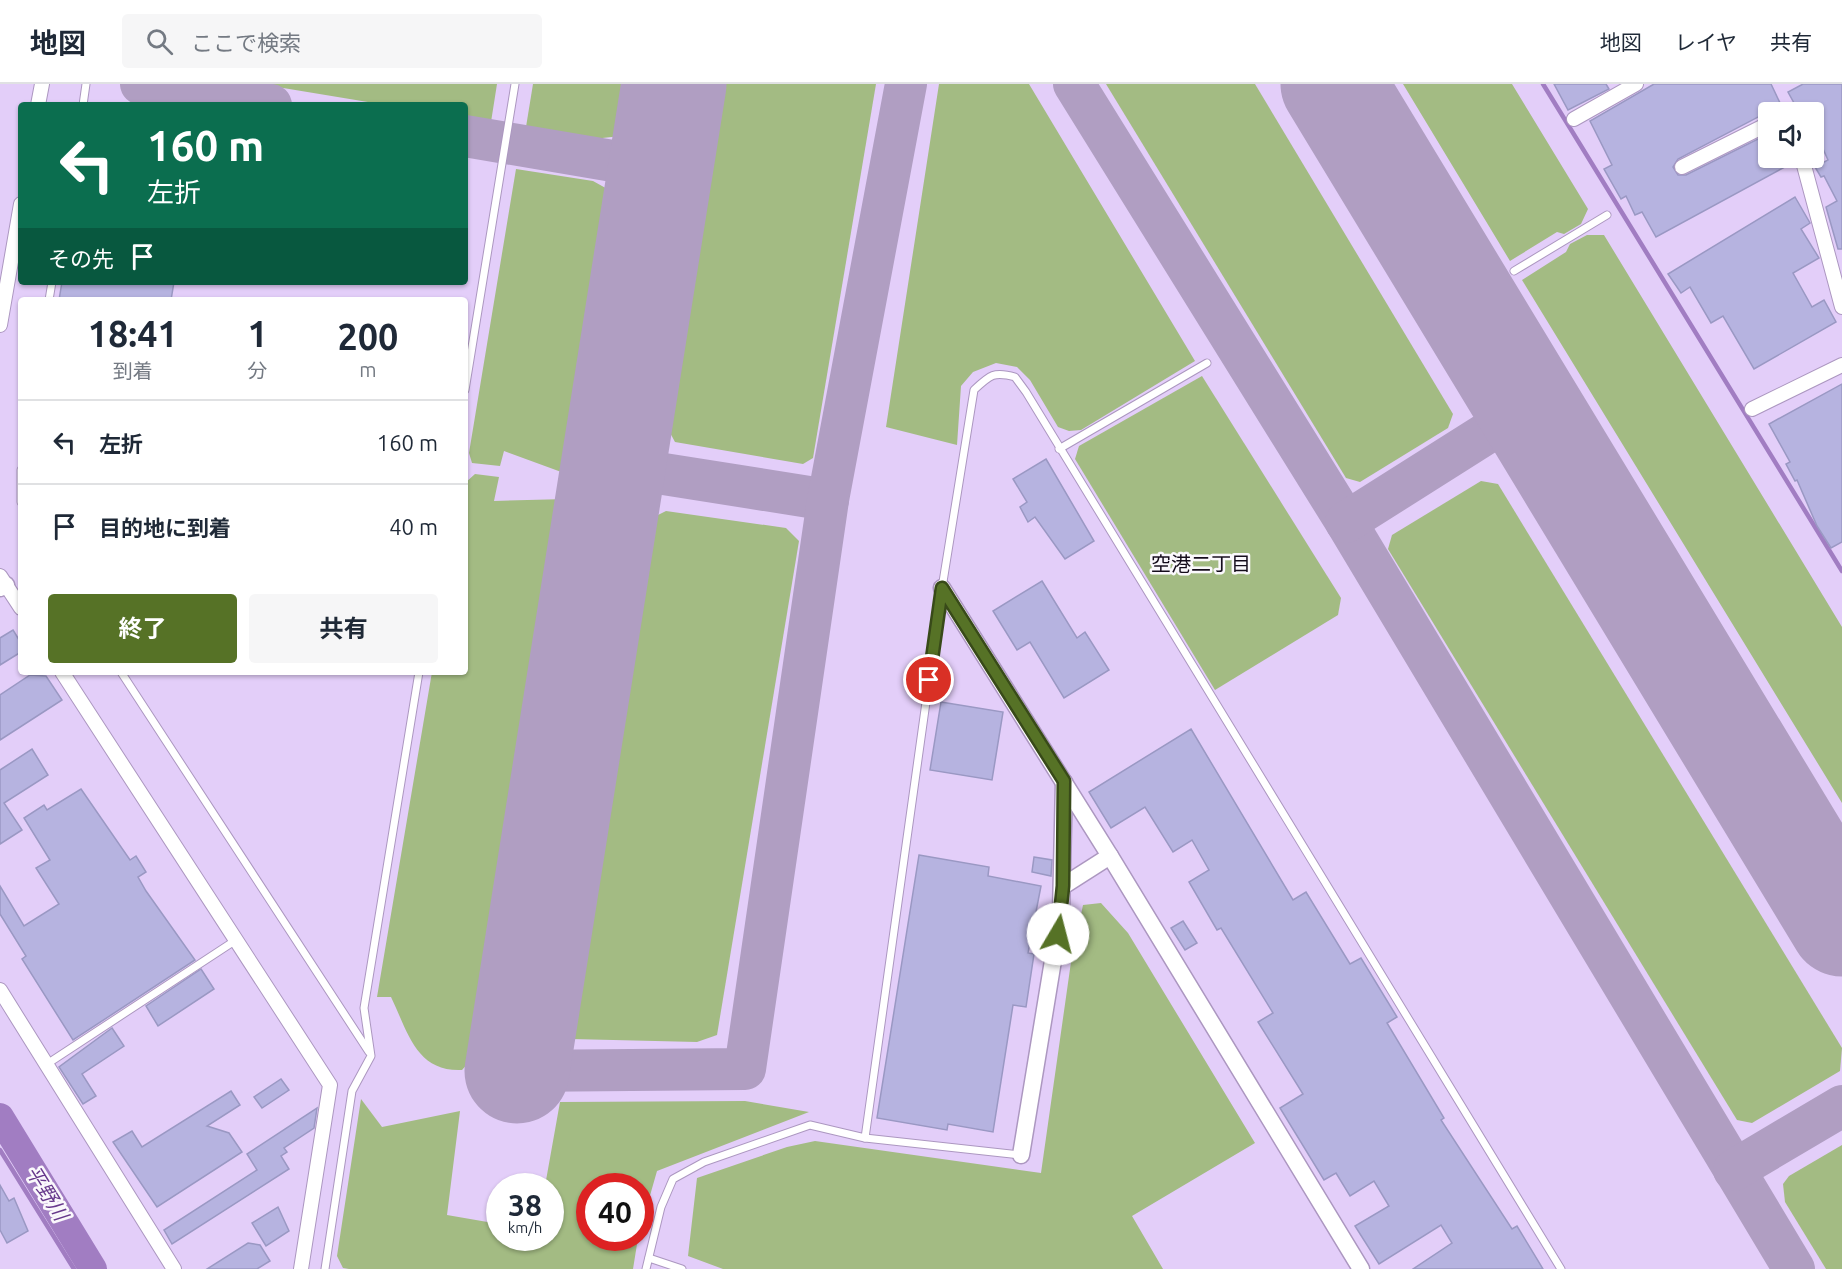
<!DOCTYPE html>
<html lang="ja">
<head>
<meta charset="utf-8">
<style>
  body { margin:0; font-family:Ubuntu,"Noto Sans JP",sans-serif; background:#f6f6f7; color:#1f2937; height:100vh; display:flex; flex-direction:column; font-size:22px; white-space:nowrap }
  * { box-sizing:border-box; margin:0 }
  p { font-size:20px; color:#747a83 }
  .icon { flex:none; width:33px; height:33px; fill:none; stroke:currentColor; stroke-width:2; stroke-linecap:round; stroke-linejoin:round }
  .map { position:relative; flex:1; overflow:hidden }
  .sheet { position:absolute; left:18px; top:213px; width:450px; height:378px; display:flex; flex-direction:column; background:#fff; border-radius:6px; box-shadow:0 2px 4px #0004 }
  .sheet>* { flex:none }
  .top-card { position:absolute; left:18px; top:18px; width:450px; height:183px; border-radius:6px; box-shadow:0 2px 4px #0004; background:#0b6e4f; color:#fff; overflow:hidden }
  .controls { position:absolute; left:1758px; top:18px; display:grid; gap:12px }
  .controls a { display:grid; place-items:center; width:66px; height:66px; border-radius:6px; background:#fff; box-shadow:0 2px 4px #0004; font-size:30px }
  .speed { position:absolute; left:486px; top:1089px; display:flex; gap:12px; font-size:30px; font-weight:700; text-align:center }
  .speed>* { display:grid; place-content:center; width:78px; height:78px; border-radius:50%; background:#fff; box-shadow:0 2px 4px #0004; line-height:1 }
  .speed small { font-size:15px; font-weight:400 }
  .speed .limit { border:9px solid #d22; background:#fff; color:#111 }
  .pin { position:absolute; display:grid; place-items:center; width:51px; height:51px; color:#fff; margin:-26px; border:3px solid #fff; border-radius:50%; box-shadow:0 2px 6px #0007 }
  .me { position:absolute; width:66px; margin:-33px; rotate:8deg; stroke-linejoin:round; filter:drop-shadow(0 0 4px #0008) }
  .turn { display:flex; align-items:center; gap:21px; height:126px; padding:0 30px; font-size:27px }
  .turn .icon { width:78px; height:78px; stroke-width:2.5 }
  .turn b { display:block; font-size:42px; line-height:51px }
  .then { display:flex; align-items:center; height:57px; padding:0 30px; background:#0003; gap:12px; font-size:22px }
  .eta { display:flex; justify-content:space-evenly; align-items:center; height:102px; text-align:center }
  .eta b { font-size:36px; font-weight:700; line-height:42px }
  .primary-button { display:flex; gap:12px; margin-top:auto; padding:12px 30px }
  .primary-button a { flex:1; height:69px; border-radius:6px; background:#567226; color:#fff; font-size:24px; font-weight:700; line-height:69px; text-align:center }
  .primary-button a+a { background:#f6f6f7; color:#1f2937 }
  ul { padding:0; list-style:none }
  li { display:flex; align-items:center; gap:18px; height:84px; padding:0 30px; border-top:2px solid #e0e1e3 }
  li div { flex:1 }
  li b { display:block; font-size:22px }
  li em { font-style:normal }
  header { display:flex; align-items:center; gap:36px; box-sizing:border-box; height:84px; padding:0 30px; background:#fff; border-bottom:2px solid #e0e1e3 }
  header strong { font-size:28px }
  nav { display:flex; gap:33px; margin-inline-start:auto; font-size:21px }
  .search { width:420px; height:54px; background:#f6f6f7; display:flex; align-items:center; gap:15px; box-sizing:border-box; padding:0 21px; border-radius:6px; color:#747a83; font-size:22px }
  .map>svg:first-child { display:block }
  .green { fill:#a3bb83 }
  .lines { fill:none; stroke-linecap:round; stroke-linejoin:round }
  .stream { stroke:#a17dc2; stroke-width:4.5 }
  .river { stroke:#a17dc2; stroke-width:28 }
  .taxiway { stroke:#b09ec2; stroke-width:42 }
  .runway { stroke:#b09ec2; stroke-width:105 }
  .building { fill:#b6b3e0; stroke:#9a98c3; stroke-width:1.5 }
  .service-casing { stroke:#ac97c0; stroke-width:9 }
  .minor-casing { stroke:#ac97c0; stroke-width:16 }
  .tertiary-casing { stroke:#ac97c0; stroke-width:19 }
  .service { stroke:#fff; stroke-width:7 }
  .minor { stroke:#fff; stroke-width:14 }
  .tertiary { stroke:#fff; stroke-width:16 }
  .route-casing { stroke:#384a19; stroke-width:15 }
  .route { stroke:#567226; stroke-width:10 }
  .labels { text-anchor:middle; stroke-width:5; stroke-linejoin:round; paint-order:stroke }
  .neighbourhood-label { font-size:20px; fill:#140c1b; stroke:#faf8fc }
  .water-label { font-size:20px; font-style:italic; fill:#67398c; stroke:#faf8fc }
</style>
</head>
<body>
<header>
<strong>地図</strong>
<div class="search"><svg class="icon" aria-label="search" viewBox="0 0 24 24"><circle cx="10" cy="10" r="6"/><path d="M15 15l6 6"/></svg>ここで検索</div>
<nav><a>地図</a><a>レイヤ</a><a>共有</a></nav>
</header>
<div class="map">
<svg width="1842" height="1185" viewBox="0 0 1842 1185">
  <rect width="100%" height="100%" fill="#e3cef9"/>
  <!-- green -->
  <g class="green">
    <polygon points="259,0 497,0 491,38 465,34 465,21 386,21"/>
    <polygon points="533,0 633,0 621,52 593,55 526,43"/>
    <polygon points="724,0 876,0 813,374 803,380 675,358 668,345"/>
    <polygon points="939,0 1029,0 1195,277 1081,346 1069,347 1058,343 1030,296 1017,283 996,279 973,288 961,302 957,361 886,343"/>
    <polygon points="1106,0 1255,0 1453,330 1448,344 1360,398 1346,394"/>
    <polygon points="1403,0 1512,0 1588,125 1581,140 1564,150 1557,148 1510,177"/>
    <polygon points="516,85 593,97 611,107 612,119 564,389 504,367 500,382 472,379 469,369"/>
    <polygon points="1587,151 1604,151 1842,543 1842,719 1522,196 1566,168 1570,160"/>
    <polygon points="1202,292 1341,514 1338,531 1215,606 1075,375 1079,362"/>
    <path d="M475,390L499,393L494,417L567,415L470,977L462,986C416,988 408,948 391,913H377L432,588H465V399Z"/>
    <polygon points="1481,397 1498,400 1842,964 1840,987 1752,1039 1737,1036 1388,465 1392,451"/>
    <polygon points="666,427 786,444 799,457 717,951 697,958 571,955 654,433"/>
    <polygon points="1101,819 1128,849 1255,1059 1132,1132 1163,1185 723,1185 688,1172 697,1094 787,1063 815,1057 1041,1089 1071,878 1083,821"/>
    <polygon points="361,1015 382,1043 460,1027 447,1131 499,1140 500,1154 550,1154 550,1102 545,1102 560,1018 745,1017 809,1028 657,1087 641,1143 640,1102 590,1102 590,1154 638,1154 633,1185 349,1185 343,1184 337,1172"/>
    <polygon points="1842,1061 1842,1185 1826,1185 1785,1118 1783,1100 1789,1092"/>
  </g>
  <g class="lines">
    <!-- stream -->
    <g class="stream">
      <polyline points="1543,0 1842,487"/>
      <polyline points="0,1066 74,1185"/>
    </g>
    <!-- river -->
    <polyline class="river" points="0,1033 93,1185"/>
    <!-- taxiway -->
    <g class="taxiway">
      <polyline points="141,0 271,21"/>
      <polyline points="1074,0 1346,438 1794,1185"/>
      <polyline points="465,52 660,85"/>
      <polyline points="613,382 828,416"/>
      <polyline points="1346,438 1528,323"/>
      <polyline points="517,987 745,985 828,416 906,0"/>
      <polyline points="1734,1086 1842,1022"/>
    </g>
    <!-- runway -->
    <g class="runway">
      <polyline points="1333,0 1842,840"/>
      <polyline points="517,987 674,0"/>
    </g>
  </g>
  <!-- building -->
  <g class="building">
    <polygon points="1554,0 1606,0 1609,5 1568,26"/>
    <polygon points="1654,0 1771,0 1781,21 1678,75 1673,83 1678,91 1686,91 1764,52 1768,61 1768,74 1793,74 1794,78 1656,153 1642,128 1635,131 1626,112 1621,115 1604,85 1612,81 1590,37"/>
    <polygon points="1803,0 1842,0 1842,165 1838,165 1826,123 1837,117 1824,92 1821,93 1815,83 1828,76 1814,45 1814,28 1799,28 1788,8"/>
    <polygon points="1795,113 1810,139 1801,145 1819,174 1793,189 1812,223 1824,216 1836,238 1754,285 1723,232 1711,239 1690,203 1681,209 1668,190"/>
    <polygon points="62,198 174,198 171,216 59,216"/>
    <polygon points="1842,300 1842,458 1831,464 1817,442 1797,396 1795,397 1786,380 1790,378 1769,340"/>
    <polygon points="1046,375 1094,457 1065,475 1035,433 1028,438 1020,423 1027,418 1013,395"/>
    <polygon points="1042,497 1077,554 1085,548 1109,586 1064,614 1030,558 1017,566 993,527"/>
    <polygon points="13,546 21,559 21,568 0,581 0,554"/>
    <polygon points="30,591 46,592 62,616 0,656 0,611"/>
    <polygon points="941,618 1003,628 992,696 930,686"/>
    <polygon points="1191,645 1293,816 1306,808 1350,880 1361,874 1397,933 1387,939 1444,1034 1441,1036 1512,1145 1517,1142 1543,1185 1413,1185 1452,1159 1441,1141 1379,1180 1355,1142 1389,1122 1374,1097 1350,1112 1336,1089 1324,1096 1280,1024 1303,1010 1258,938 1273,929 1221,844 1217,846 1189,798 1209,786 1192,756 1173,768 1145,723 1111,744 1089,708"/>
    <polygon points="32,665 48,691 4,719 22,746 0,760 0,686"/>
    <polygon points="81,705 130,776 136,772 146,788 138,793 146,807 195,876 73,956 22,875 26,872 0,830 0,802 24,842 59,820 36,784 50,776 24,734 44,721 47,726"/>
    <polygon points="919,771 989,783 988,792 1041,802 1028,869 1034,870 1026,923 1013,921 993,1048 948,1040 947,1046 877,1034"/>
    <polygon points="1034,773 1052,776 1051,792 1032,788"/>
    <polygon points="1183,837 1197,859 1185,866 1171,844"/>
    <polygon points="201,885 214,905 158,942 146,922"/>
    <polygon points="112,944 124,962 82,990 96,1012 83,1020 59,983"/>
    <polygon points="281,995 289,1006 262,1024 254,1013"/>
    <polygon points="231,1007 240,1021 207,1042 229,1049 242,1068 157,1123 113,1058 132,1047 142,1063"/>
    <polygon points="317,1024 314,1044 284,1064 287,1068 281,1072 289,1085 172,1160 164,1146 257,1086 247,1070"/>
    <polygon points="0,1101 9,1117 14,1114 28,1147 7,1159 0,1146"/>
    <polygon points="278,1123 289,1147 266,1162 252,1139"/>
    <polygon points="248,1159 260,1161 270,1177 257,1185 207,1185"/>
  </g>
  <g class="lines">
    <!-- service casing -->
    <g class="service-casing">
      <g id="service">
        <polyline points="83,21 86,0"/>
        <polyline points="1514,187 1607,131"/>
        <polyline points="49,216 52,198"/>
        <polyline points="465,306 515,0"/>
        <polyline points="1059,365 1207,279"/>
        <polyline points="21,386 21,418"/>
        <polyline points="121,588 369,968"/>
        <polyline points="47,980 236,856"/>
        <path d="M865,1054L942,504L974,306C990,291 994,287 1015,293L1026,308L1561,1185"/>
        <polyline points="649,1174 682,1185"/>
        <polyline points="325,1185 352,1007 371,972 364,924 419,588"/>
        <polyline points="646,1185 661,1123 673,1095 704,1078 810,1041 865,1054 1021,1071"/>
      </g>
    </g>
    <!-- minor casing -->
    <g class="minor-casing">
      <g id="minor">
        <polyline points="38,21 42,0"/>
        <polyline points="1574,35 1636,0"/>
        <polyline points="1802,74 1842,223"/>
        <polyline points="1682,83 1768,40"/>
        <polyline points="0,241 21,120"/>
        <polyline points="1752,325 1842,281"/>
        <polyline points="0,492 21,524"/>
        <polyline points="62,588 330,1001 301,1185"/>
        <polyline points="0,906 174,1185"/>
      </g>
    </g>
    <!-- tertiary casing -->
    <g class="tertiary-casing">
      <g id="tertiary">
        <polyline points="0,504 6,501"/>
        <polyline points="942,504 1110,772 1361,1185"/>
        <polyline points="1063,802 1110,772"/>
        <polyline points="1021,1071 1061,828 1064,698"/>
      </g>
    </g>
    <!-- service -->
    <use href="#service" class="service"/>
    <!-- minor -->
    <use href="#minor" class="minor"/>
    <!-- tertiary -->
    <use href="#tertiary" class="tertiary"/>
  </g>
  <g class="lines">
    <!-- route casing -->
    <g class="route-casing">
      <polyline id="route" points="929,596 942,504 1064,697 1063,802 1058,850"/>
    </g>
    <!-- route -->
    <use href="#route" class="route"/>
  </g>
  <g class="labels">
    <!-- neighbourhood labels -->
    <g class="neighbourhood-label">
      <text x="1201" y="487">空港二丁目</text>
    </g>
    <!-- water labels -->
    <g class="water-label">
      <text transform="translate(47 1109) rotate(58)" y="7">平野川</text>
    </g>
  </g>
</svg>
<div class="controls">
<a><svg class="icon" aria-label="sound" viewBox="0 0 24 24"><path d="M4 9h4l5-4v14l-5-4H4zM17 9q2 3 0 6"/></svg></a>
</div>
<div class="speed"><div>38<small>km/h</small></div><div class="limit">40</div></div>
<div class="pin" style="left:929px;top:596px;background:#d93025"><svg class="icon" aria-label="arrive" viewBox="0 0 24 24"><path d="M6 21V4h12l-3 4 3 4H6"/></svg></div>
<svg class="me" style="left:1058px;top:850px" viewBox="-20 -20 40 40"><circle r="19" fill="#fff"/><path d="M0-13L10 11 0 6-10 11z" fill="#567226"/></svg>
<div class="top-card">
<div class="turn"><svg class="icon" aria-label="left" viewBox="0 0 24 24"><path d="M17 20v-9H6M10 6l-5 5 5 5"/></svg><div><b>160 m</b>左折</div></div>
<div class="then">その先<svg class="icon" aria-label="arrive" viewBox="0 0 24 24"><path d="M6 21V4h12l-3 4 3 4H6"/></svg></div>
</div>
<section class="sheet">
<div class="eta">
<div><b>18:41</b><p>到着</p></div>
<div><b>1</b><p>分</p></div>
<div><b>200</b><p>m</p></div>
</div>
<ul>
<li><svg class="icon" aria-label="left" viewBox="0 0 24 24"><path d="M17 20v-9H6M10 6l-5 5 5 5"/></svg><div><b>左折</b></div><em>160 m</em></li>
<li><svg class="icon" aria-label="arrive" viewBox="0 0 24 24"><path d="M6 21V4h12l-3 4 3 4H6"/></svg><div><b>目的地に到着</b></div><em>40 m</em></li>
</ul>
<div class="primary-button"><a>終了</a><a>共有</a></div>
</section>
</div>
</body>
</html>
